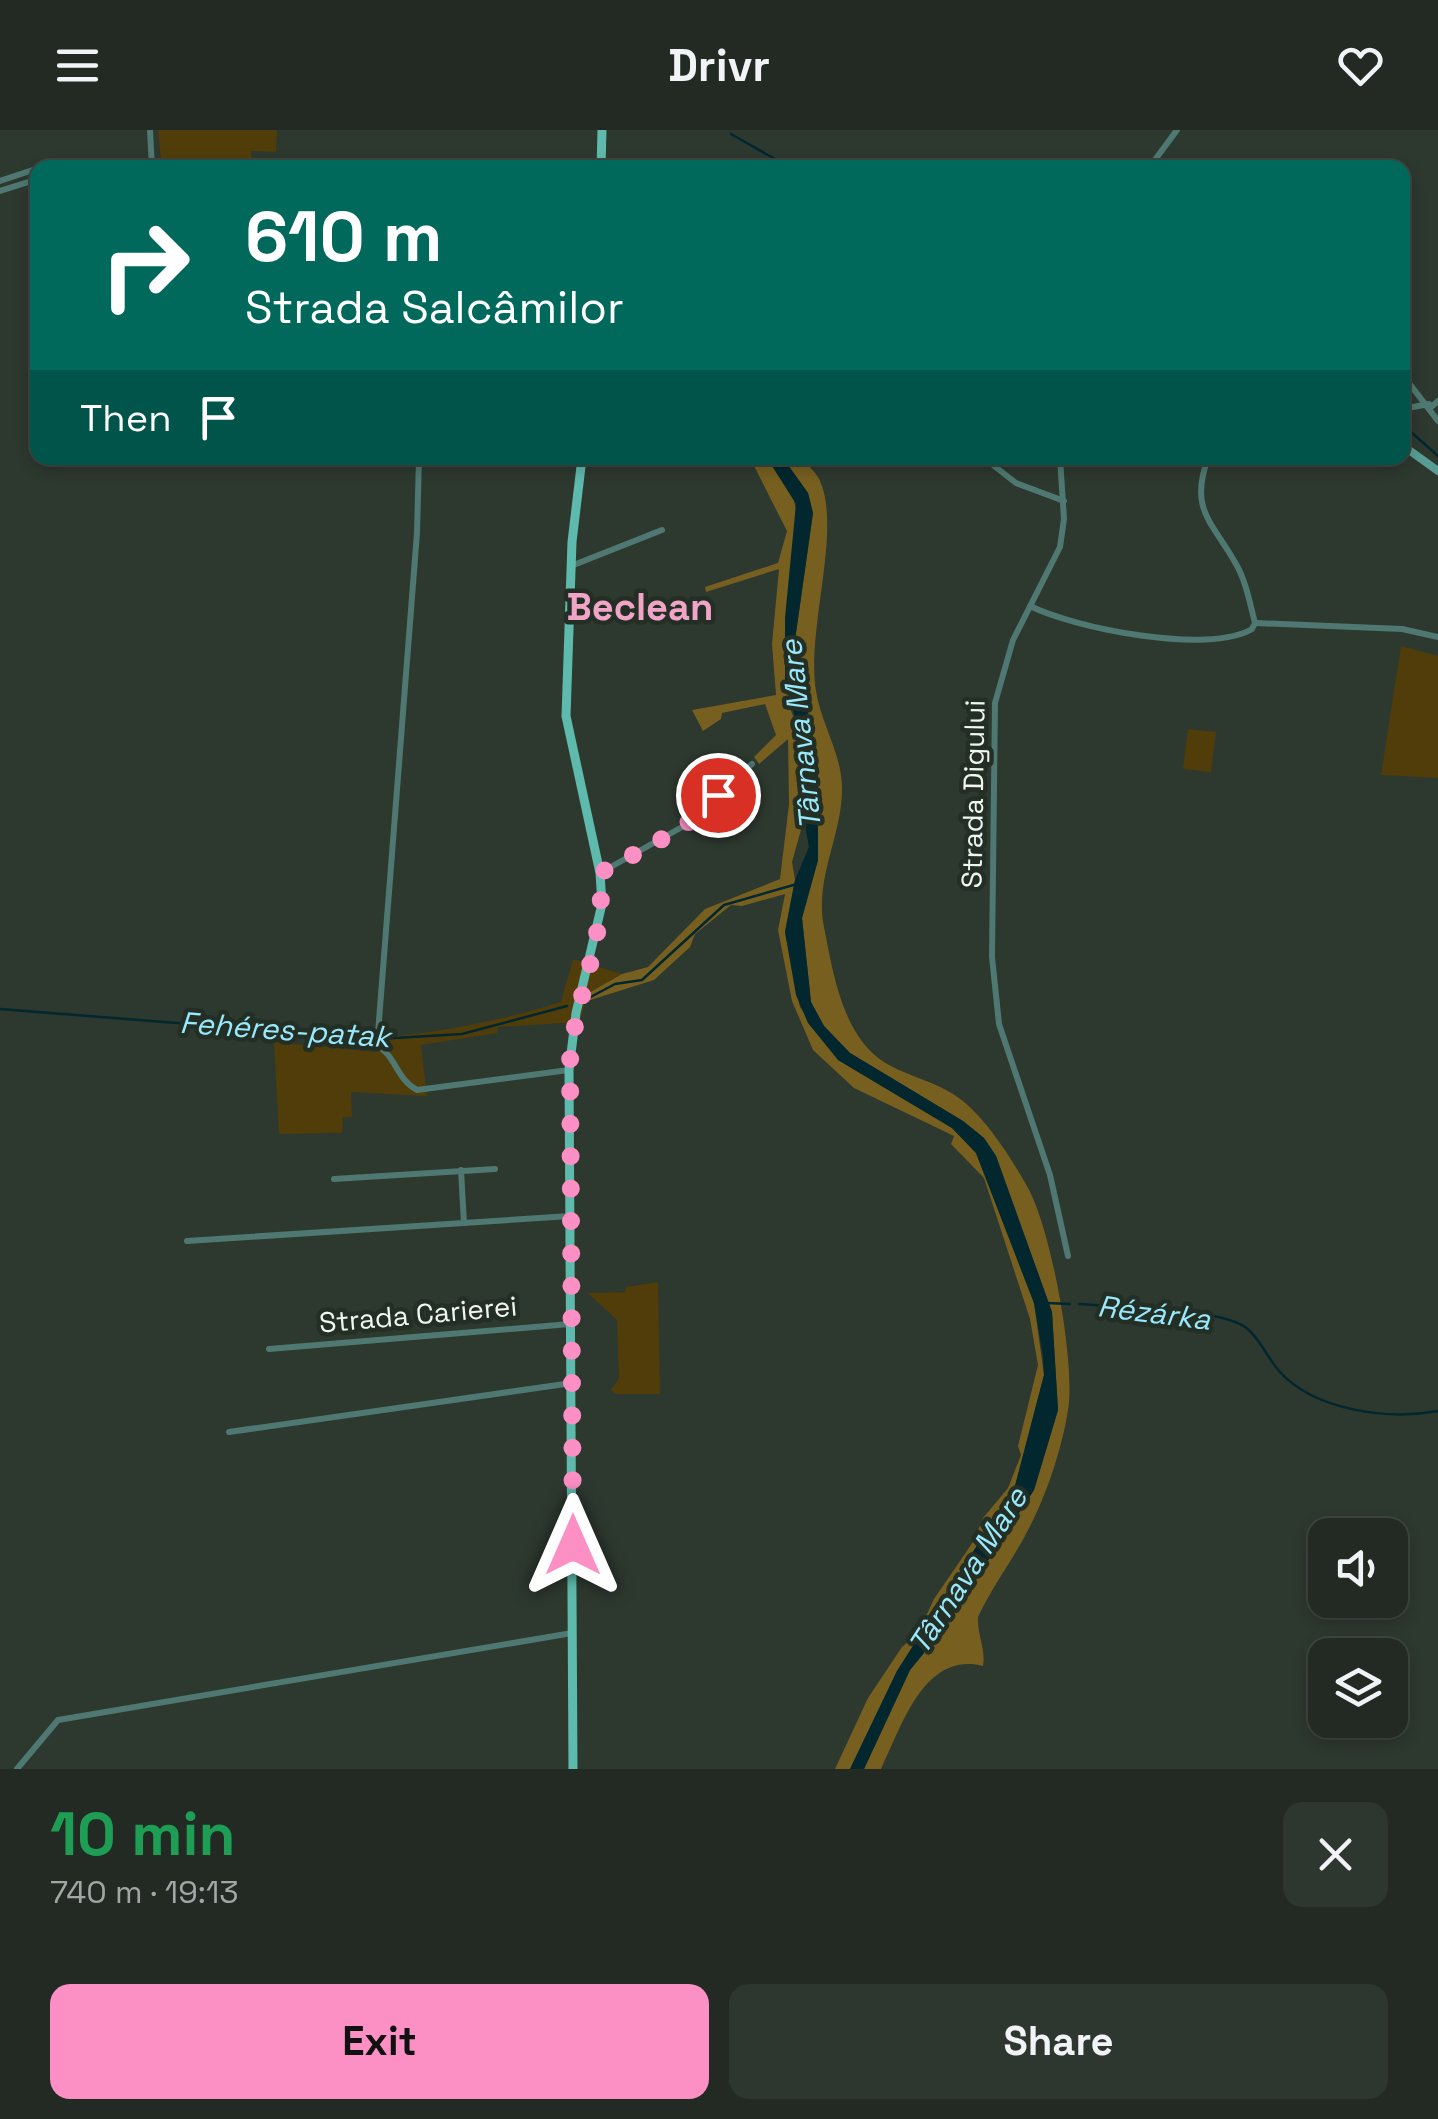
<!DOCTYPE html>
<html lang="en">
<head>
<meta charset="utf-8">
<style>
  body { margin:0; font-family:"Space Grotesk",sans-serif; background:#2e3630; color:#f1f3f6; height:100vh; display:flex; flex-direction:column; font-size:38px; white-space:nowrap }
  * { box-sizing:border-box; margin:0 }
  p { font-size:32px; color:#a2a7a6 }
  .icon { flex:none; width:55px; height:55px; fill:none; stroke:currentColor; stroke-width:2; stroke-linecap:round; stroke-linejoin:round }
  .map { position:relative; height:1639px; overflow:hidden }
  .side { display:flex; flex-direction:column; background:#222a23; flex:1 }
  .side>* { flex:none }
  .banner { position:absolute; left:30px; top:30px; width:1380px; height:305px; border-radius:20px; box-shadow:0 5px 15px #0003,0 0 0 2px #3f4641; background:#00695c; color:#fff; overflow:hidden }
  .fabs { position:absolute; left:1308px; top:1388px; display:grid; gap:20px }
  .fabs a { display:grid; place-items:center; width:100px; height:100px; border-radius:20px; background:#222a23; box-shadow:0 5px 15px #0003,0 0 0 2px #3f4641; font-size:50px }
  .pin { position:absolute; display:grid; place-items:center; width:85px; height:85px; color:#fff; margin:-42px; border:5px solid #fff; border-radius:50%; box-shadow:0 2px 10px #0007 }
  .me { position:absolute; width:110px; margin:-55px; rotate:0deg; stroke-linejoin:round; filter:drop-shadow(0 0 8px #0008) }
  .turn { display:flex; align-items:center; gap:35px; height:210px; padding:0 50px; font-size:45px }
  .turn .icon { width:130px; height:130px; stroke-width:2.5 }
  .turn b { display:block; font-size:70px; line-height:85px }
  .then { display:flex; align-items:center; height:95px; padding:0 50px; background:#0003; gap:20px; font-size:38px }
  .round { display:grid; place-items:center; flex:none; width:105px; height:105px; border-radius:20px; background:#2e3630 }
  .overview { display:flex; align-items:center; justify-content:space-between; height:170px; padding:0 50px }
  h1 { font-size:60px; font-weight:700; line-height:75px; color:#1e9e55 }
  .cta { display:flex; gap:20px; margin-top:auto; padding:20px 50px }
  .cta a { flex:1; height:115px; border-radius:20px; background:#fc8fc3; color:#111; font-size:40px; font-weight:700; line-height:115px; text-align:center }
  .cta a+a { background:#2e3630; color:#f1f3f6 }
  header { display:flex; justify-content:space-between; align-items:center; height:130px; padding:0 50px; background:#222a23; font-size:45px; font-weight:700 }
  .map>svg:first-child { display:block }
  .green { fill:#503d09 }
  .forest { fill:#775f20 }
  .water { fill:#02272f }
  .lines { fill:none; stroke-linecap:round; stroke-linejoin:round }
  .stream { stroke:#02272f; stroke-width:2.5 }
  .street { stroke:#4e7871; stroke-width:6 }
  .secondary { stroke:#589d93; stroke-width:8 }
  .primary { stroke:#5ebaad; stroke-width:9 }
  .route { stroke:#fc8fc3; stroke-width:18; stroke-dasharray:0 32.4 }
  .labels { text-anchor:middle; stroke-width:9; stroke-linejoin:round; paint-order:stroke }
  .street-label { font-size:28px; fill:#eff6f0; stroke:#232e25 }
  .water-label { font-size:30px; font-style:italic; fill:#99e8fc; stroke:#232e25 }
  .district-label { font-size:38px; font-weight:bold; fill:#f0a4c6; stroke:#232e25 }
</style>
</head>
<body>
<header><svg class="icon" aria-label="menu" viewBox="0 0 24 24"><path d="M4 6h16M4 12h16M4 18h16"/></svg>Drivr<svg class="icon" aria-label="heart" viewBox="0 0 24 24"><path d="M12 20l-8-8c-3-5 5-10 8-4 3-6 11-1 8 4z"/></svg></header>
<div class="map">
<svg width="1438" height="1639" viewBox="0 0 1438 1639">
  <rect width="100%" height="100%" fill="#2d382f"/>
  <!-- green -->
  <g class="green">
    <polygon points="158,0 277,0 276,22 251,21 252,31 161,29"/>
    <polygon points="1401,516 1438,526 1438,648 1381,645"/>
    <polygon points="1188,599 1216,602 1211,642 1183,639"/>
    <path d="M573,829L622,844L587,864L580,892L498,897L497,903L421,915L427,966L351,962L352,987H343L342,1003L279,1004L274,912L377,922L385,896L387,907C447,901 503,890 561,872Z"/>
    <polygon points="658,1152 660,1264 616,1264 611,1260 619,1248 617,1190 588,1163 625,1162 626,1157"/>
  </g>
  <!-- forest -->
  <g class="forest">
    <polygon points="750,328 767,328 793,365 797,386 784,521 790,577 801,610 804,689 792,732 795,750 785,802 800,877 838,930 952,998 976,1023 1034,1173 1044,1245 1015,1356 897,1541 850,1639 835,1639 868,1568 902,1517 918,1503 934,1469 975,1409 983,1388 1008,1358 1021,1325 1018,1316 1038,1235 1030,1189 984,1048 951,1014 954,1006 854,958 813,920 792,871 778,800 785,764 742,776 731,775 695,804 690,817 654,850 584,872 587,864 622,844 648,837 705,779 780,749 789,674 788,609 759,634 754,627 776,605 765,574 722,583 721,589 703,601 692,580 776,565 772,514 779,439 706,462 705,457 778,433 787,401"/>
    <path d="M783,328H802C807,335 817,343 820,351C842,401 806,500 816,561C821,593 841,623 842,656C843,705 814,748 824,797C833,842 842,905 884,932C908,947 936,951 959,968C986,988 1012,1029 1028,1058C1051,1099 1076,1234 1068,1280C1062,1319 1046,1367 1027,1402C1012,1431 992,1457 978,1487C977,1505 986,1519 983,1536C924,1521 902,1596 881,1639H864L910,1540L941,1502L1034,1360L1058,1280L1052,1182L996,1026L984,1008L963,991L850,923L824,896L811,872L802,788L818,730V638L795,510L813,383L808,363Z"/>
  </g>
  <!-- water -->
  <polygon class="water" points="767,328 783,328 808,363 813,383 795,510 818,638 818,730 802,788 811,872 824,896 850,923 963,991 984,1008 996,1026 1052,1182 1058,1280 1034,1360 941,1502 910,1540 864,1639 850,1639 897,1541 1015,1356 1044,1245 1043,1226 1034,1173 976,1023 952,998 838,930 808,893 796,865 785,802 795,750 809,717 801,674 801,610 785,549 785,488 796,374"/>
  <g class="lines">
    <!-- stream -->
    <g class="stream">
      <polyline points="731,4 791,38"/>
      <polyline points="1402,294 1438,326"/>
      <polyline points="585,870 615,854 642,850 724,775 797,754"/>
      <polyline points="0,879 378,909 462,904 567,876"/>
      <polyline points="1047,1173 1070,1174"/>
      <path d="M1079,1174C1118,1177 1207,1178 1240,1194C1256,1201 1267,1227 1279,1241C1315,1281 1388,1290 1438,1281"/>
    </g>
    <!-- street -->
    <g class="street">
      <polyline points="150,0 152,38"/>
      <polyline points="361,38 437,33 601,37"/>
      <polyline points="1149,38 1177,0"/>
      <polyline points="1232,38 1234,36"/>
      <polyline points="0,51 51,34 114,38"/>
      <polyline points="0,61 38,49"/>
      <polyline points="1402,244 1438,291"/>
      <polyline points="1430,278 1438,271"/>
      <polyline points="1402,279 1429,274"/>
      <path d="M419,328L417,403L377,916C395,924 396,949 417,960L569,940"/>
      <polyline points="984,328 1016,353 1064,371"/>
      <polyline points="1060,328 1064,389 1060,417 1013,510 995,573 992,827 999,894 1050,1045 1068,1126"/>
      <polyline points="571,436 662,400"/>
      <path d="M1030,476C1074,498 1208,525 1252,499L1255,493C1250,474 1246,451 1236,434C1212,391 1189,380 1208,328"/>
      <polyline points="1255,493 1402,499 1438,507"/>
      <polyline points="600,743 682,697 752,634"/>
      <polyline points="461,1040 464,1093"/>
      <polyline points="334,1049 495,1039"/>
      <polyline points="187,1111 570,1086"/>
      <polyline points="269,1219 570,1194"/>
      <polyline points="229,1302 572,1253"/>
      <polyline points="17,1639 58,1590 572,1503"/>
    </g>
    <!-- secondary -->
    <polyline class="secondary" points="1402,315 1438,341"/>
    <!-- primary -->
    <g class="primary">
      <polyline points="601,38 602,0"/>
      <polyline points="573,1639 569,940 576,883 602,774 600,743 566,586 572,412 582,328"/>
    </g>
  </g>
  <g class="lines">
    <!-- route -->
    <path class="route" d="M573,1415L570,931C575,866 607,808 600,743L682,698L718,665"/>
  </g>
  <g class="labels">
    <!-- street labels -->
    <g class="street-label">
      <text transform="translate(973 664) rotate(-89)" y="10">Strada Digului</text>
      <text transform="translate(418 1184) rotate(-5)" y="10">Strada Carierei</text>
    </g>
    <!-- water labels -->
    <g class="water-label">
      <text transform="translate(801 605) rotate(-96)" y="10">Târnava Mare</text>
      <text transform="translate(285 900) rotate(4)" y="10">Fehéres-patak</text>
      <text transform="translate(1154 1183) rotate(7)" y="10">Rézárka</text>
      <text transform="translate(968 1441) rotate(-57)" y="10">Târnava Mare</text>
    </g>
    <!-- district labels -->
    <g class="district-label">
      <text x="640" y="490">Beclean</text>
    </g>
  </g>
</svg>
<div class="fabs">
<a><svg class="icon" aria-label="sound" viewBox="0 0 24 24"><path d="M4 9h4l5-4v14l-5-4H4zM17 9q2 3 0 6"/></svg></a>
<a><svg class="icon" aria-label="layers" viewBox="0 0 24 24"><path d="M12 4l9 5-9 5-9-5zM3 14l9 5 9-5"/></svg></a>
</div>
<div class="pin" style="left:718px;top:665px;background:#d93025"><svg class="icon" aria-label="arrive" viewBox="0 0 24 24"><path d="M6 21V4h12l-3 4 3 4H6"/></svg></div>
<svg class="me" style="left:573px;top:1415px" viewBox="-20 -20 40 40"><path d="M0-17L14 15 0 8-14 15z" fill="#fc8fc3" stroke="#fff" stroke-width="4"/></svg>
<div class="banner">
<div class="turn"><svg class="icon" aria-label="right" viewBox="0 0 24 24"><path d="M7 20v-9h11M14 6l5 5-5 5"/></svg><div><b>610 m</b>Strada Salcâmilor</div></div>
<div class="then">Then<svg class="icon" aria-label="arrive" viewBox="0 0 24 24"><path d="M6 21V4h12l-3 4 3 4H6"/></svg></div>
</div>
</div>
<section class="side">
<div class="overview"><div><h1>10 min</h1><p>740 m · 19:13</p></div><a class="round"><svg class="icon" aria-label="close" viewBox="0 0 24 24"><path d="M6 6l12 12M18 6L6 18"/></svg></a></div>
<div class="cta"><a>Exit</a><a>Share</a></div>
</section>
</body>
</html>
